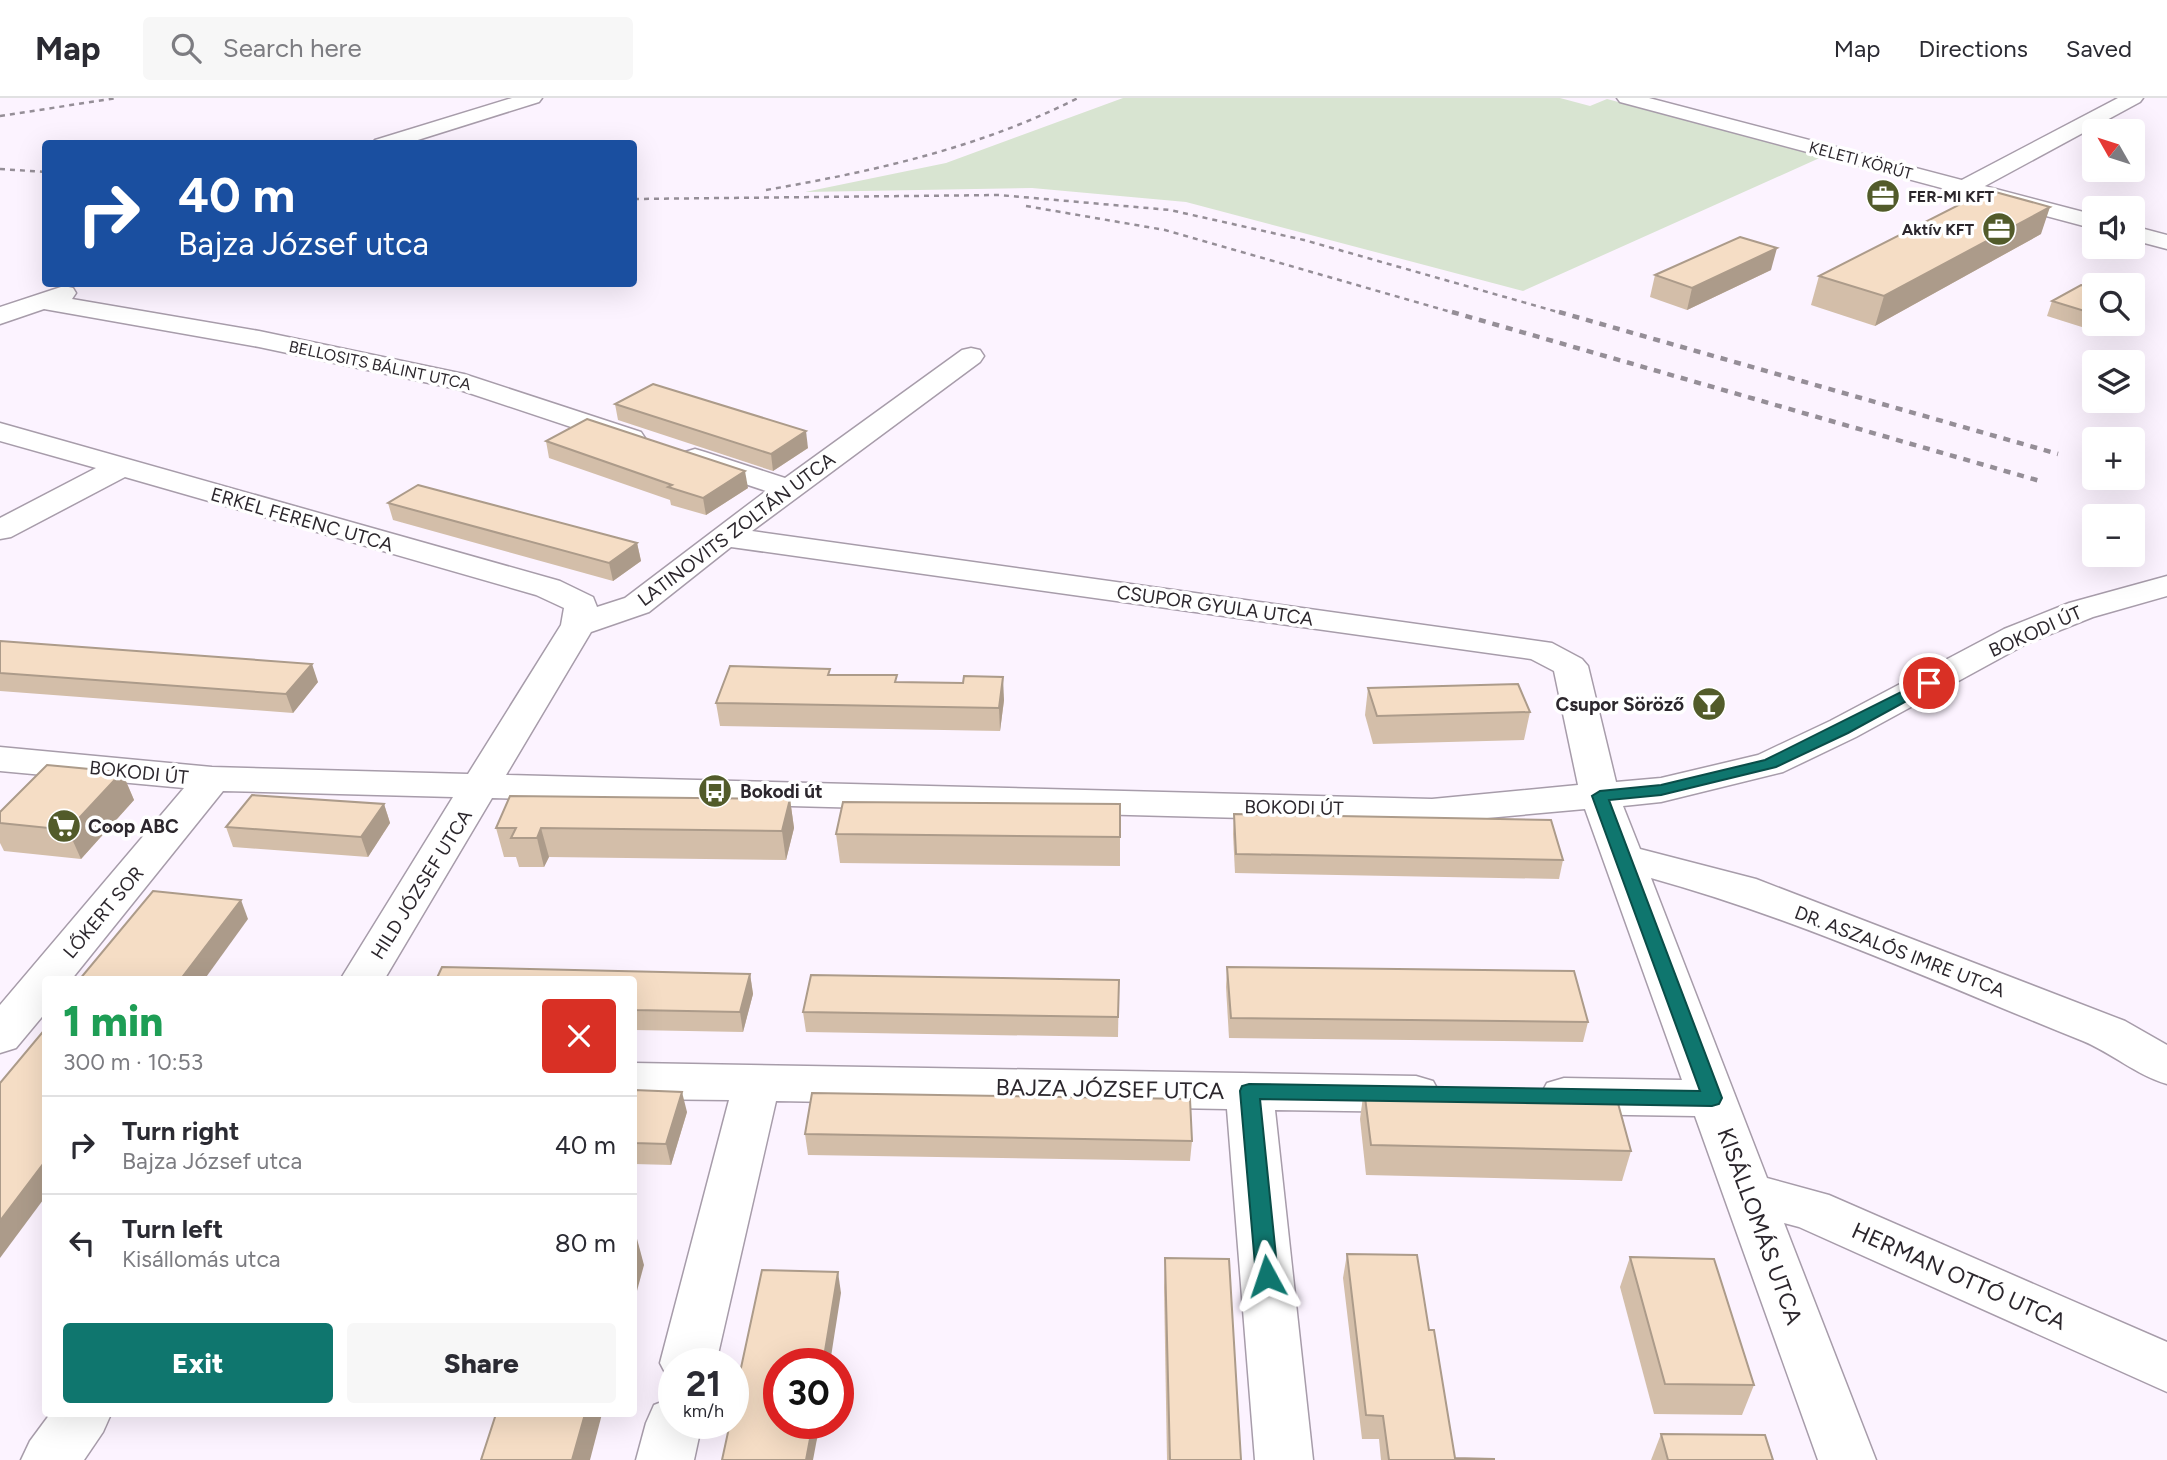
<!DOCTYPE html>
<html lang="en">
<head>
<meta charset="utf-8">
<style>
  body { margin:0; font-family:Figtree,sans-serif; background:#f7f7f7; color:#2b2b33; height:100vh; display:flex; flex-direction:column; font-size:26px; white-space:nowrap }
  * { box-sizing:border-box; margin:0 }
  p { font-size:23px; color:#7c7c81 }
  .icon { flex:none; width:38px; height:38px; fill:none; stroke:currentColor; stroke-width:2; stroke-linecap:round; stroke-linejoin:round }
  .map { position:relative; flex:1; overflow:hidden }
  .drawer { position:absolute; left:42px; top:878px; width:595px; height:441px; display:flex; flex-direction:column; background:#fff; border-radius:7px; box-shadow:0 7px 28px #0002 }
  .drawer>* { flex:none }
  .banner { position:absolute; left:42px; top:42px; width:595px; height:147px; border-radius:7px; box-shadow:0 7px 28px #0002; background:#1a4fa0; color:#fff; overflow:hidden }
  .needle { width:46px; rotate:309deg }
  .controls { position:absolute; left:2082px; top:21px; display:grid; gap:14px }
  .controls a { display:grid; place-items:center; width:63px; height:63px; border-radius:7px; background:#fff; box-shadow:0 7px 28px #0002; font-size:35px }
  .speed { position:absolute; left:658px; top:1250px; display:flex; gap:14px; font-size:35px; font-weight:700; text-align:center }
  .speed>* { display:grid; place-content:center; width:91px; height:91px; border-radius:50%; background:#fff; box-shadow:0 7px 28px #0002; line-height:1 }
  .speed small { font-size:18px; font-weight:400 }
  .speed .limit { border:10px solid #d22; background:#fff; color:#111 }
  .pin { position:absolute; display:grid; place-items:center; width:60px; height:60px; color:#fff; margin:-30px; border:4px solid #fff; border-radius:50%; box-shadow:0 2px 7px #0007 }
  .me { position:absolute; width:77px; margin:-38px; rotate:355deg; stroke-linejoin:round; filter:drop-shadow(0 0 5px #0008) }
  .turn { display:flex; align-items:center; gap:24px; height:147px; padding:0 21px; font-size:32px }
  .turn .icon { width:91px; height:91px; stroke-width:2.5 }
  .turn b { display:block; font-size:49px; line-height:60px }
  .round { display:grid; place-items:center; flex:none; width:74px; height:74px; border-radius:7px; background:#f7f7f7 }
  .summary { display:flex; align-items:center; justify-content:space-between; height:119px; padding:0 21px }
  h1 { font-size:42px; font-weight:800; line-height:52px; color:#1e9e55 }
  .cta { display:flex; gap:14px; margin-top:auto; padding:14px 21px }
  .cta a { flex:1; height:80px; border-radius:7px; background:#0f766e; color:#fff; font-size:28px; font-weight:800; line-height:80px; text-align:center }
  .cta a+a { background:#f7f7f7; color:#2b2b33 }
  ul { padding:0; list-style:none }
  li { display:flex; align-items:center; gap:21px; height:98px; padding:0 21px; border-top:2px solid #e1e1e2 }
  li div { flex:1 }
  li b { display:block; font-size:26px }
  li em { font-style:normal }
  header { display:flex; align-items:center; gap:42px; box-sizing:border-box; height:98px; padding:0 35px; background:#fff; border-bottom:2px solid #e1e1e2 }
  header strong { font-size:33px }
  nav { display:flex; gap:38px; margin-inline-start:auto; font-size:24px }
  .search { width:490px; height:63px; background:#f7f7f7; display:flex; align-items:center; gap:18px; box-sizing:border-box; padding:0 24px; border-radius:7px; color:#7c7c81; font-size:26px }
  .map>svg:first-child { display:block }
  .green { fill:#d8e4d1 }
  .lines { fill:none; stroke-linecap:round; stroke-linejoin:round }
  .minor-casing { stroke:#a79caa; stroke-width:3 }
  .major-casing { stroke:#a79caa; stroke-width:3 }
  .minor { fill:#fff; fill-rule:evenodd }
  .major { fill:#fff; fill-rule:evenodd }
  .rail-far1 { stroke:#958e97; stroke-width:2.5; stroke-dasharray:5 5; stroke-linecap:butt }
  .rail { stroke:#958e97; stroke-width:4.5; stroke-dasharray:7 7; stroke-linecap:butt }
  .wall { fill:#d3bea9 }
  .shaded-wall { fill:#ac9b8a }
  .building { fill:#f5ddc5; stroke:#ac9b8a; stroke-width:2 }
  .route { fill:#0f766e; stroke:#0a4d48; stroke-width:2 }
  .labels { text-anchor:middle; stroke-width:7; stroke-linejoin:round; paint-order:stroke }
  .far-street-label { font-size:16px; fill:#2c272d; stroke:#fff }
  .far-poi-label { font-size:16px; font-weight:bold; fill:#2c272d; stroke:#fff; text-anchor:start }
  .street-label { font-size:19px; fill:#2c272d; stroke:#fff }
  .poi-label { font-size:19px; font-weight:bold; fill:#2c272d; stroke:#fff; text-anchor:start }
  .near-street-label { font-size:23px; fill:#2c272d; stroke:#fff }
</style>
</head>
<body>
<header>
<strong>Map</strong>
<div class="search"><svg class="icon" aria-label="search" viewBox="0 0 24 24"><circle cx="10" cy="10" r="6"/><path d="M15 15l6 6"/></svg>Search here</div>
<nav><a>Map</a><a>Directions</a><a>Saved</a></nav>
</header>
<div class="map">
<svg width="2167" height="1362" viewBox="0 0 2167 1362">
  <rect width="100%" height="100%" fill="#fcf3ff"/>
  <!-- green -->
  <polygon class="green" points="1123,0 1560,0 1590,8 1607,1 1824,58 1523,193 1186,104 1032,90 805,94 946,65"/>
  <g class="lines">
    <!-- minor casing -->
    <g class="minor-casing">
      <g id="minor">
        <polygon points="512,0 542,0 539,4 405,46 372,46 375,42"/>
        <polygon points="2118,0 2143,0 2140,4 1972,95 1956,95 1953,90 1956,85"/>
        <polygon points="64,188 73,190 76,195 72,201 259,233 464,276 641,334 645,340 641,346 631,349 457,291 259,249 44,211 0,226 0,209"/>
        <path d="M971,250L980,252L984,258L980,264L752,433L1552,545L1582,561L1588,568L1616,684L1661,680L1758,657L1830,623L2004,531L2069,505L2167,478V498L2093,519L2028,545L1856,639L1783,674L1661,704L1623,708L1640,751L1756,781L2125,923L2167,947V986C2136,977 2112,955 2083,943C1940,886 1799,821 1651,780L1767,1080L1829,1097L2167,1244V1294L1799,1129L1784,1125L1876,1362H1818L1695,1018L1564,1016L1547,1011L1540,998L1547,985L1564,980L1682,982L1585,711L1432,725L492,700L384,882H340L453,699L223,693L71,882H46V914L16,950L0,955V907L184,690L0,673V649L212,669L468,676L561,527L564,510L536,497L125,379L11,439L0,441V420L96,370L0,343V325L560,483L593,499L597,509L625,500L766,393L685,366L680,360L685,354L695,351L705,354L785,380L962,252ZM731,449L1531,561L1554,573L1578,687L1432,701L506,677L591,534L649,514Z"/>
        <polygon points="634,965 1416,978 1433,983 1440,996 1433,1009 1416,1014 1275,1012 1313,1362 1255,1362 1227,1011 776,1003 716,1265 674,1265 674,1284 669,1282 660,1265 729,1002 634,1001"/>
        <polygon points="674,1299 674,1325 702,1325 694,1362 636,1362 646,1325 654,1307"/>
        <polygon points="50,1316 111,1316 103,1334 84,1362 21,1362 30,1343"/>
      </g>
    </g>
    <!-- major casing -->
    <g class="major-casing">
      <g id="major">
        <polygon points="1617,0 1649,0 2095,117 2095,131 1620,4"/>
        <polygon points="2133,128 2167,137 2167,151 2133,142"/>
      </g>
    </g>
    <!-- minor -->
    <use href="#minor" class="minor"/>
    <!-- major -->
    <use href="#major" class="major"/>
    <!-- rail-far1 -->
    <g class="rail-far1">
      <polyline points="0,18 117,0"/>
      <polyline points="0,71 46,74"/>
      <path d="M766,92C875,73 979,50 1078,0"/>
      <polyline points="634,101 999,97 1170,112 1304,142 1565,216"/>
      <polyline points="1026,108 1165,132 1458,216"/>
    </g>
    <!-- rail -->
    <g class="rail">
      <polyline points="1452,214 2040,383"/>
      <polyline points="1559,214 2058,356"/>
    </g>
  </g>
  <!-- wall -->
  <g class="wall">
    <polygon points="2041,136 1875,228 1811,207 1819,178"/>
    <polygon points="1771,172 1687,212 1650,199 1655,177"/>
    <polygon points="2095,191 2095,224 2085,230 2047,218 2052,203"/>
    <polygon points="615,306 808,350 773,373 618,322"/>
    <polygon points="546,343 748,390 706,417 671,407 670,402 549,360"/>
    <polygon points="388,405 637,445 641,463 613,483 393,422"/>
    <polygon points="0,543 318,584 293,615 0,593"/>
    <polygon points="830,577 897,584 963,585 1004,602 1000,633 720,628 716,605"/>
    <polygon points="1368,590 1530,614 1524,642 1373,646 1365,617"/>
    <polygon points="122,674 134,702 81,761 4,753 0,745 0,714"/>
    <polygon points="790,701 794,730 786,762 549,759 544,769 519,769 516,759 504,759 496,730"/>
    <polygon points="384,706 390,725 368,759 233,749 226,729"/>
    <polygon points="1120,706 1120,768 840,765 836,736"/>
    <polygon points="1234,716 1563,762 1559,781 1235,775 1233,736"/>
    <polygon points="1227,869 1588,924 1583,944 1229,940 1226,889"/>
    <polygon points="750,876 753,896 743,934 634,932 634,882"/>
    <polygon points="1119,882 1118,939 806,934 803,914"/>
    <polygon points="1364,991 1631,1053 1622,1083 1366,1077 1360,1021"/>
    <polygon points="634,992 687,1014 671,1067 634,1066"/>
    <polygon points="805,1036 1192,1043 1190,1063 808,1057"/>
    <polygon points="1347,1156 1429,1232 1455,1360 1494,1362 1381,1362 1379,1341 1362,1341 1343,1180"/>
    <polygon points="1630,1159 1754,1287 1742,1317 1654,1316 1620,1189"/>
    <polygon points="1165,1160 1241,1362 1167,1362 1164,1190"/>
    <polygon points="1661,1336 1773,1362 1651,1362"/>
  </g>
  <!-- shaded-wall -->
  <g class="shaded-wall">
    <polygon points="2050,109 2041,136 1875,228 1884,198"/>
    <polygon points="1777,150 1771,172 1687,212 1692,190"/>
    <polygon points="2095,213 2095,224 2085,230 2091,215"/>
    <polygon points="806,333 808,350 773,373 771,356"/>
    <polygon points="745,373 748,390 706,417 703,400"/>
    <polygon points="637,445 641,463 613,483 609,465"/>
    <polygon points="312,566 318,584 293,615 286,596"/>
    <polygon points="1003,579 1004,602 1000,633 999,610"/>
    <polygon points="122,674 134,702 81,761 68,732"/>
    <polygon points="790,701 794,730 786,762 782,733"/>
    <polygon points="384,706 390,725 368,759 361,739"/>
    <polygon points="541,730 549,759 544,769 537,740"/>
    <polygon points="241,802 248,821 204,882 180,882"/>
    <polygon points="750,876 753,896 743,934 740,914"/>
    <polygon points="682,994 687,1014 671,1067 666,1046"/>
    <polygon points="46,1062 46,1098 0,1160 0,1123"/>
    <polygon points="636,1137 644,1167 634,1204 634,1146"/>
    <polygon points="838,1174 841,1195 830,1265 823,1265"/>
    <polygon points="585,1316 602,1316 590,1362 572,1362"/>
    <polygon points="813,1325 820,1325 813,1362 806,1362"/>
  </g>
  <!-- building -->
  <g class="building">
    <polygon points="1988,92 2050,109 1884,198 1819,178"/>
    <polygon points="1740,139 1777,150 1692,190 1655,177"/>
    <polygon points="2081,187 2095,191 2095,213 2091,215 2052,203"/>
    <polygon points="653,286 806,333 771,356 615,306"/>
    <polygon points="587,321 745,373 703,400 668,389 672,387 546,343"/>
    <polygon points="418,387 637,445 609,465 388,405"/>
    <polygon points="0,543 312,566 286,596 0,575"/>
    <polygon points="730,568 830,571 828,577 897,577 895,584 963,585 964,578 1003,579 999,610 716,605"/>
    <polygon points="1518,586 1530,614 1377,618 1368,590"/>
    <polygon points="47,667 122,674 68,732 0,725 0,714"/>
    <polygon points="252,697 384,706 361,739 226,729"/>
    <polygon points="510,698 790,701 782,733 541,730 537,740 511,740 516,730 496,730"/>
    <polygon points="843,704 1120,706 1120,739 836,736"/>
    <polygon points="1234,716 1551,722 1563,762 1236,756"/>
    <polygon points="153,793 241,802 180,882 79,882"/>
    <polygon points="442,869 750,876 740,914 634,912 634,882 436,882"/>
    <polygon points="1227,869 1574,873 1588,924 1231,920"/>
    <polygon points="811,877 1119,882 1118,919 803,914"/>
    <polygon points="46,930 46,1062 0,1123 0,985"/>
    <polygon points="1364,991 1616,998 1631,1053 1371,1047"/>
    <polygon points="634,992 682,994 666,1046 634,1045"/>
    <polygon points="812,995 1190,1001 1192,1043 805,1036"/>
    <polygon points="1347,1156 1417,1157 1429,1232 1434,1232 1455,1360 1494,1361 1494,1362 1389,1362 1383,1318 1366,1317"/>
    <polygon points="1630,1159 1714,1161 1754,1287 1665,1286"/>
    <polygon points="1165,1160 1229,1161 1241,1362 1170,1362"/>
    <polygon points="762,1172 838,1174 823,1265 779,1265 779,1325 813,1325 806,1362 722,1362 730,1325 733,1325 733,1307"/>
    <polygon points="496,1316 585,1316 572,1362 481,1362"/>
    <polygon points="1661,1336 1765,1337 1773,1362 1668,1362"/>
  </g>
  <!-- route -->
  <polygon class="route" points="1929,580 1934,582 1937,585 1934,588 1848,635 1776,669 1661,697 1609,702 1722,1000 1719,1006 1712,1008 1260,1001 1278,1178 1274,1184 1267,1187 1259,1184 1256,1178 1240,993 1242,988 1249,986 1700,993 1592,698 1600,693 1661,687 1765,662"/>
  <!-- icons -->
  <defs>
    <g id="office-disc" transform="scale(1.75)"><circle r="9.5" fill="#525b2a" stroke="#fff"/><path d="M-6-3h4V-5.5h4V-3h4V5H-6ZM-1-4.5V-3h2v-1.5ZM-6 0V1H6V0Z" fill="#fff"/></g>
    <g id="bar-disc" transform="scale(1.75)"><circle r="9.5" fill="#525b2a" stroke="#fff"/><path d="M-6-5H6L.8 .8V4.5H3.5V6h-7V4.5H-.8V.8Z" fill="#fff"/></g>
    <g id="bus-disc" transform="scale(1.75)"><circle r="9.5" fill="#525b2a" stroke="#fff"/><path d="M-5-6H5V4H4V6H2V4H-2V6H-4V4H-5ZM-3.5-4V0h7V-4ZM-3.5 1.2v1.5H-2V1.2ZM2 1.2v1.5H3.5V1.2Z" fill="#fff"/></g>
    <g id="supermarket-disc" transform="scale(1.75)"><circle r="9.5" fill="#525b2a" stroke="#fff"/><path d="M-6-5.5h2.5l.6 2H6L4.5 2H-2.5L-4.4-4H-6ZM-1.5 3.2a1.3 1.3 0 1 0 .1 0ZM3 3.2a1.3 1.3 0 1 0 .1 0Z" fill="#fff"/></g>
  </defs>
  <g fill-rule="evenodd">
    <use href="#office-disc" x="1883" y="98"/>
    <use href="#office-disc" x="1999" y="131"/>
    <use href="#bar-disc" x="1709" y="606"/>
    <use href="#bus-disc" x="715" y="693"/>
    <use href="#supermarket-disc" x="64" y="728"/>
  </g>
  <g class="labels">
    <!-- far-street labels -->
    <g class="far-street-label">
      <text transform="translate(1861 62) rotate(15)" y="6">KELETI KÖRÚT</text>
      <text transform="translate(380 267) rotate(12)" y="6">BELLOSITS BÁLINT UTCA</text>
    </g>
    <!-- far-poi labels -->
    <g class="far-poi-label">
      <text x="1908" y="104">FER-MI KFT</text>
      <text x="1974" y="137" text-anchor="end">Aktív KFT</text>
    </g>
    <!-- street labels -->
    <g class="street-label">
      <text transform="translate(302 421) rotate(16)" y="7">ERKEL FERENC UTCA</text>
      <text transform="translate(736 431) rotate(-37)" y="7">LATINOVITS ZOLTÁN UTCA</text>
      <text transform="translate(1215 507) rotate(8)" y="7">CSUPOR GYULA UTCA</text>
      <text transform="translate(2035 533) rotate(-24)" y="7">BOKODI ÚT</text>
      <text transform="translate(139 674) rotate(6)" y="7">BOKODI ÚT</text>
      <text transform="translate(1294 709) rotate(1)" y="7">BOKODI ÚT</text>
      <text transform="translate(421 786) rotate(-58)" y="7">HILD JÓZSEF UTCA</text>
      <text transform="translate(103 814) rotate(-50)" y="7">LŐKERT SOR</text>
      <text transform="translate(1900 853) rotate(21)" y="7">DR. ASZALÓS IMRE UTCA</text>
    </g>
    <!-- poi labels -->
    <g class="poi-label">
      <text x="1684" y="613" text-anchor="end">Csupor Söröző</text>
      <text x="740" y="700">Bokodi út</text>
      <text x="88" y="735">Coop ABC</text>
    </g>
    <!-- near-street labels -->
    <g class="near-street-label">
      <text transform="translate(1110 991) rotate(1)" y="8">BAJZA JÓZSEF UTCA</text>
      <text transform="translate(1760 1128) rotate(70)" y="8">KISÁLLOMÁS UTCA</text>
      <text transform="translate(1959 1178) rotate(24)" y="8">HERMAN OTTÓ UTCA</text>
    </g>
  </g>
</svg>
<div class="controls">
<a><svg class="needle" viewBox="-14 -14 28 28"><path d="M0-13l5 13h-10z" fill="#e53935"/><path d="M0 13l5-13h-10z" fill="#7c7c81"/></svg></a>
<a><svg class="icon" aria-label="sound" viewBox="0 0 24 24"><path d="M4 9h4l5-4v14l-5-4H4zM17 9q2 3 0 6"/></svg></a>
<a><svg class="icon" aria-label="search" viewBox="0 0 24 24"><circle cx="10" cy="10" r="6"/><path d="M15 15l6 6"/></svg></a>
<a><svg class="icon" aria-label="layers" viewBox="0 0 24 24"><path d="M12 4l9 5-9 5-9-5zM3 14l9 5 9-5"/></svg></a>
<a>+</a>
<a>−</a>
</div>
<div class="speed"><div>21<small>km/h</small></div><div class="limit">30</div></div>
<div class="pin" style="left:1929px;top:585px;background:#d93025"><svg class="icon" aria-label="arrive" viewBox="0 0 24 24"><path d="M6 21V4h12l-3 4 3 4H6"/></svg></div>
<svg class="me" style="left:1267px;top:1178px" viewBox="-20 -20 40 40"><path d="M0-17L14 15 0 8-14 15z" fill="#0f766e" stroke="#fff" stroke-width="4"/></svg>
<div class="banner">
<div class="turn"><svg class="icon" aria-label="right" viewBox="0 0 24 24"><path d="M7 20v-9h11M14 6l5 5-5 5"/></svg><div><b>40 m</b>Bajza József utca</div></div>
</div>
<section class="drawer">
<div class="summary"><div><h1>1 min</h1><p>300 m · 10:53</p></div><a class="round" style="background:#d93025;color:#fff"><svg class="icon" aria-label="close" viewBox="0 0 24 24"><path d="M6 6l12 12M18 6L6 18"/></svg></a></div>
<ul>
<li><svg class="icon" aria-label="right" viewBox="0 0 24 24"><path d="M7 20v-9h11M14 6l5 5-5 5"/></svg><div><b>Turn right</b><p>Bajza József utca</p></div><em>40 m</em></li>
<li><svg class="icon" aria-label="left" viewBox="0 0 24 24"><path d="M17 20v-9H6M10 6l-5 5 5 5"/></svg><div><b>Turn left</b><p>Kisállomás utca</p></div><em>80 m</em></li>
</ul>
<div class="cta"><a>Exit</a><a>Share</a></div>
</section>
</div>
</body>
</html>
